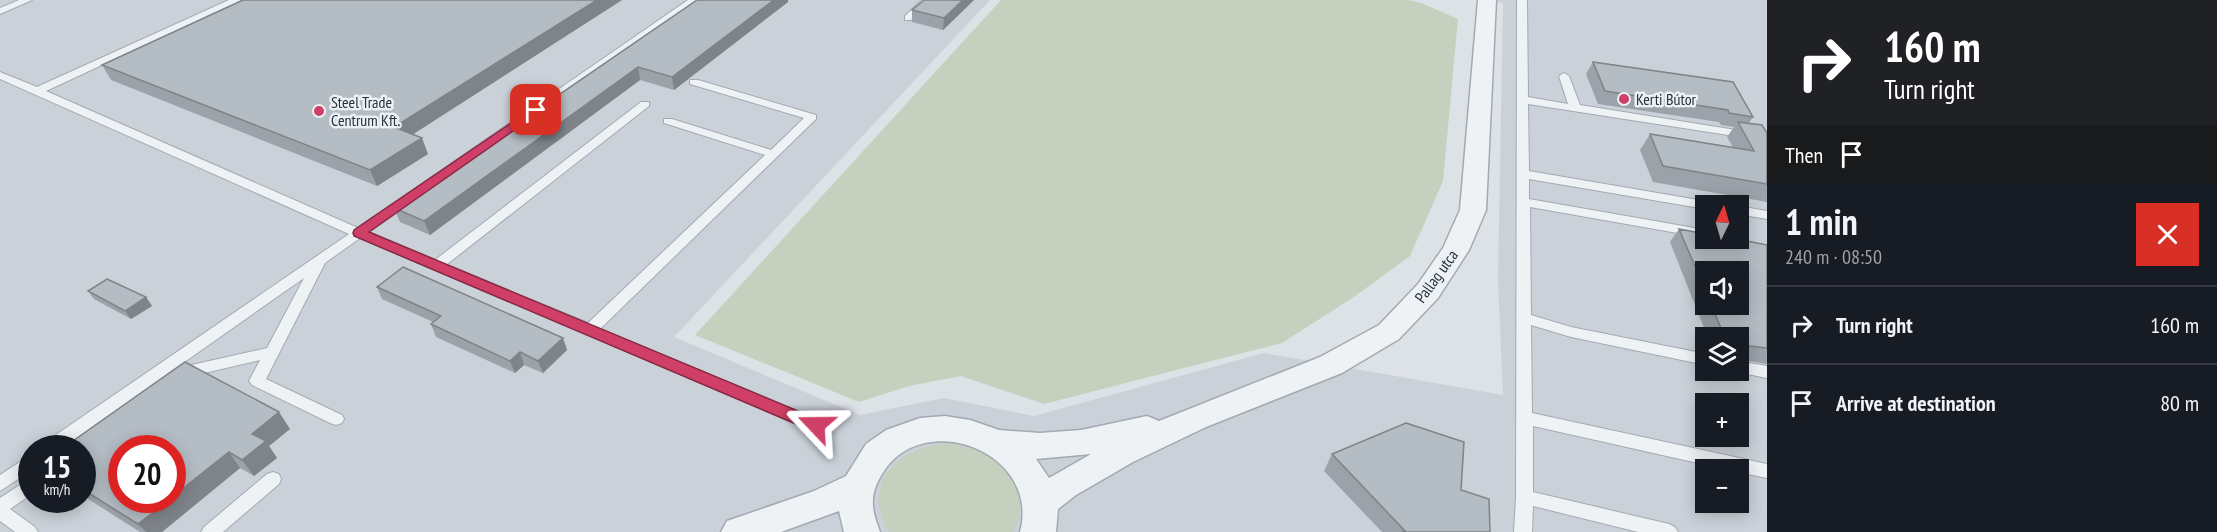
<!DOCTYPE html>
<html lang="en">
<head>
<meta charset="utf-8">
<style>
  body { margin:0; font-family:"PT Sans Narrow",sans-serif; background:#20242c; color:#f1f3f6; height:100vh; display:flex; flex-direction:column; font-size:22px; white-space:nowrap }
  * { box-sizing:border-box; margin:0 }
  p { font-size:20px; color:#9ea1a6 }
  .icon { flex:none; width:33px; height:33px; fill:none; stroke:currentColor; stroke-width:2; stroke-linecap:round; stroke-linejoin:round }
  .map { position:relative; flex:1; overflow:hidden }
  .panel { display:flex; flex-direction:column; background:#171b24; width:450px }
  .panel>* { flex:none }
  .banner { background:#202124; color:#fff; overflow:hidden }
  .needle { width:39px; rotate:5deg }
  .tools { position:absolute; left:1695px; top:195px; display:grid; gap:12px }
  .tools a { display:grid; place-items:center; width:54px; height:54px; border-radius:0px; background:#171b24; box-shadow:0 3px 15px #0003; font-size:30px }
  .speed { position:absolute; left:18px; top:435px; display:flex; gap:12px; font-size:30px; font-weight:700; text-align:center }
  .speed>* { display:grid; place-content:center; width:78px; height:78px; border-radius:50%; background:#171b24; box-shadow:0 3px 15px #0003; line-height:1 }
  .speed small { font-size:15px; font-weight:400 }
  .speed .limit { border:9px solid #d22; background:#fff; color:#111 }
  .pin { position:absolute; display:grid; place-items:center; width:51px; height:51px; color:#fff; margin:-26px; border-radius:12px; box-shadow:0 3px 9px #0006 }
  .me { position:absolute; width:66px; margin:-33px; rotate:293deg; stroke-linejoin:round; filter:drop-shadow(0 0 4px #0008) }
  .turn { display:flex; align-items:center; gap:21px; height:126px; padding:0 18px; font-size:27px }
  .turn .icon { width:78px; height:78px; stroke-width:2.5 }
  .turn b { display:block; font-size:42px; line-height:51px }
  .then { display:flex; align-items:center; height:57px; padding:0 18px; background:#0003; gap:12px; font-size:22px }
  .round { display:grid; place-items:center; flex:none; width:63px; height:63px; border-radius:0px; background:#20242c }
  .headline { display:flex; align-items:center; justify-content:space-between; height:102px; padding:0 18px }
  h1 { font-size:36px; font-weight:800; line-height:45px }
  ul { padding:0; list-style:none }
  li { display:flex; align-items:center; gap:18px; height:78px; padding:0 18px; border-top:2px solid #363941 }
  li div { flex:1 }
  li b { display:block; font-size:22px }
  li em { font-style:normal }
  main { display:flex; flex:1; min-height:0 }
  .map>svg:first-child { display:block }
  .built { fill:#cbd1d9; fill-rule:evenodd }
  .green { fill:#c5d1be }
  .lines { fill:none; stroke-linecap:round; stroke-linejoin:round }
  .service-casing { stroke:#a2aab1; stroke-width:2 }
  .minor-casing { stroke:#a2aab1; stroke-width:3 }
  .service { fill:#eff2f5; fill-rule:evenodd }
  .minor { fill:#eff2f5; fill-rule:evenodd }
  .wall { fill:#9ba2a9; fill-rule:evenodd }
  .shaded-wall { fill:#7e8489 }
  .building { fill:#b4bcc4; stroke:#7e8489; stroke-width:1.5 }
  .route { fill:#cf3f67; stroke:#872943; stroke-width:1.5 }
  .poi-dot { fill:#cf3f67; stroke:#ecf1f5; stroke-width:2 }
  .labels { text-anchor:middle; stroke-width:5; stroke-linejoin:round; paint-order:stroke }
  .poi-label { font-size:16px; fill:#26323d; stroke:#ecf1f5; text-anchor:start }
  .street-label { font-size:16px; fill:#26323d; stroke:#ecf1f5 }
</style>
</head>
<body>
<main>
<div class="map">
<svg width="1767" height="532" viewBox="0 0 1767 532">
  <rect width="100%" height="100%" fill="#dde2e7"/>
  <!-- built -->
  <path class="built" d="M0,0H990L674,337L860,415L944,398L1034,416L1264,353L1503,395L1498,280L1503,3L1488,0H1767V532H0ZM1706,206H1738V238H1706ZM1706,272H1738V304H1706ZM1706,338H1738V370H1706ZM1706,404H1738V436H1706ZM32,448H82V500H32ZM122,448H172V500H122ZM1706,470H1738V502H1706Z"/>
  <!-- green -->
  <g class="green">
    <polygon points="1001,0 1408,0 1421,3 1458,19 1443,181 1410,256 1351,299 1282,343 1044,404 961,376 909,386 859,402 695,335"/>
    <path d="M944,443C991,447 1038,480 1014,532H889C860,484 896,450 944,443Z"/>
  </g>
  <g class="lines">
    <!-- service casing -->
    <g class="service-casing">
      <g id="service">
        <polygon points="19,0 32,0 0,14 0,8"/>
        <polygon points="229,0 242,0 46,91 358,228 688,0 699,0 369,232 435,260 641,102 649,102 649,106 446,265 588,323 765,155 664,123 664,119 672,119 771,150 804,118 690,84 690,80 698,80 816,115 816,119 600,329 822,421 824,425 822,429 816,431 810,429 360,238 325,263 266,379 342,415 344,419 342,423 336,425 330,423 252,385 249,381 260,360 196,375 182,383 177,381 174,377 187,366 267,348 304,278 62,448 42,448 44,443 349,234 0,79 0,72 37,87"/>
        <polygon points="922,0 933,0 911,20 905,20 905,16"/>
        <polygon points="1517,0 1527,0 1528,97 1568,104 1559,76 1564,73 1569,76 1580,105 1767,135 1767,141 1528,104 1529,171 1710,202 1716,206 1706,206 1706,209 1529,179 1529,199 1706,230 1706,238 1530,207 1531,315 1571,327 1706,354 1706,365 1571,337 1531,325 1532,413 1767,464 1767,478 1738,472 1738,470 1729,470 1533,426 1533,492 1669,524 1675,527 1678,532 1638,532 1533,506 1532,532 1514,532 1516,497"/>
        <polygon points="1738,206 1767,211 1767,219 1738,214"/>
        <polygon points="1738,361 1767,366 1767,378 1733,371 1738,370"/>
        <polygon points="32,454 32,470 0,491 0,475"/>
        <polygon points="273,472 279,474 281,479 279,484 223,532 201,532 204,527 267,474"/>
        <polygon points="32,477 32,494 10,509 35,527 38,532 15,532 0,521 0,498"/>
      </g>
    </g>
    <!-- minor casing -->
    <g class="minor-casing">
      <path id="minor" d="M1478,0H1496L1486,210L1469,250L1438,298L1399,339L1342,373L1206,427L1133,462L1076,495L1058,509L1056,532H1020C1041,453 926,408 884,471C877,482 872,492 873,505C873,514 877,523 880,532H844L839,511L781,532H721L727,521L814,491L846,476L866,444L886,430L920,418L945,416L970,420L999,430L1040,433L1081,430L1147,416L1159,421L1320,357L1379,325L1418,284L1443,248L1460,210ZM1091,454L1049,478L1036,459Z"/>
    </g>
    <!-- service -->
    <use href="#service" class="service"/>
    <!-- minor -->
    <use href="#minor" class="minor"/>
  </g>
  <!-- wall -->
  <g class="wall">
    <polygon points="622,0 413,134 428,154 377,186 111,80 102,65"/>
    <polygon points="697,0 788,0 788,2 674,90 640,80 430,235 400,222 394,208"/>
    <polygon points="974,0 943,30 912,22 912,10"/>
    <polygon points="1593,62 1753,117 1749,123 1767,133 1767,202 1653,182 1640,150 1650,134 1733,147 1727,137 1734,127 1721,125 1719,122 1598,104 1586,74"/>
    <path d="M1679,229L1767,245V364L1738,359V338H1708L1670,242ZM1706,272L1738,304H1706Z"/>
    <polygon points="377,287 563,338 567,350 543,373 524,365 515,373 436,337 431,324 433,322 382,299"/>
    <polygon points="88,291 146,297 152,306 131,319 94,299"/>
    <polygon points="290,429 269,446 277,458 254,476 240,468 162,532 140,532 82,495 82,448"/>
    <polygon points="1332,454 1461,490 1490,532 1382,532 1324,471"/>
  </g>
  <!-- shaded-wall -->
  <g class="shaded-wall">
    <polygon points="597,0 622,0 401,142 394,127"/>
    <polygon points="774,0 788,0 788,2 674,90 672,77"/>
    <polygon points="963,0 974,0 943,30 944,18"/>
    <polygon points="638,67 640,80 430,235 424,221"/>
    <polygon points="422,138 428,154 377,186 370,170"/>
    <polygon points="146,297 152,306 131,319 125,311"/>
    <polygon points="563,338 567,350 543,373 538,361"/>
    <polygon points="520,352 524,365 515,373 510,361"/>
    <polygon points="279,412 290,429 269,446 277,458 254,476 242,460 252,434"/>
    <polygon points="229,452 240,468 162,532 146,532 138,524 169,500 172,500 172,497"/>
  </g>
  <!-- building -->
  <g class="building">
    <polygon points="243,0 597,0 394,127 422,138 370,170 102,65"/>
    <polygon points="697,0 774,0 672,77 638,67 424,221 394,208"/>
    <polygon points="924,0 963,0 944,18 912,10"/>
    <polygon points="1593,62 1733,82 1753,117 1729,113 1728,110 1605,91"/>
    <polygon points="1738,122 1762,125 1767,133 1767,184 1663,166 1650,134 1754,151"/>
    <polygon points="1679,229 1706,234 1706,238 1732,238 1767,245 1767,348 1750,346 1747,349 1738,347 1738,338 1725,338 1711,304 1738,304 1738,272 1706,272 1706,292"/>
    <polygon points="403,267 563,338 538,361 520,352 510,361 431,324 441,316 377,287"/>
    <polygon points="107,279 146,297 125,311 88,291"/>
    <polygon points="185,362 279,412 252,434 266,441 242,460 229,452 172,497 172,448 122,448 122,500 169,500 138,524 82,489 82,448 63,448"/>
    <polygon points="1406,423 1464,442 1461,490 1489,499 1490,532 1402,532 1405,531 1332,454"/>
  </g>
  <!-- route -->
  <polygon class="route" points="536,106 542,110 540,112 369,232 822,421 824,425 822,430 816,431 810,430 354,236 353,233 354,230"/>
  <!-- markers -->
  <g class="poi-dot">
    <circle cx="1624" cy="99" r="6"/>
    <circle cx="319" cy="111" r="6"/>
  </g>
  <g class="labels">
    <!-- poi labels -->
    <g class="poi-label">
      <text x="1636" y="105">Kerti Bútor</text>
      <text x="331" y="108">Steel Trade<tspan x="331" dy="18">Centrum Kft.</tspan></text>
    </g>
    <!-- street labels -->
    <g class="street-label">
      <text transform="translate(1436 276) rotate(-54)" y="6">Pallag utca</text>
    </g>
  </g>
</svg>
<div class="tools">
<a><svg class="needle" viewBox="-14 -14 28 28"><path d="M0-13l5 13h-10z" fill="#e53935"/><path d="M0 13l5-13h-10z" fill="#9ea1a6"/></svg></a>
<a><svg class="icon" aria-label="sound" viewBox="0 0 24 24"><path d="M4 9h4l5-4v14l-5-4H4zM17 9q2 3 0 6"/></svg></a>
<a><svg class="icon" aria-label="layers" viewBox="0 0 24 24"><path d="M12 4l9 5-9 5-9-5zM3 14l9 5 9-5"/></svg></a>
<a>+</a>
<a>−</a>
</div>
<div class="speed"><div>15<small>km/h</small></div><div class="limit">20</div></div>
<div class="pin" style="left:536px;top:110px;background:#d93025"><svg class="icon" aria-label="arrive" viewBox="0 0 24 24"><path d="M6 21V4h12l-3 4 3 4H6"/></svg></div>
<svg class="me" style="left:816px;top:425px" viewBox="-20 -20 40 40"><path d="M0-17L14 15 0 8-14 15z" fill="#cf3f67" stroke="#fff" stroke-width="4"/></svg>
</div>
<section class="panel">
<div class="banner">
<div class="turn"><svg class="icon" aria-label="right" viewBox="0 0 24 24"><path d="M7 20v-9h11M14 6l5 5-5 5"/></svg><div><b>160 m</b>Turn right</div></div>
<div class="then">Then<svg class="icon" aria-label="arrive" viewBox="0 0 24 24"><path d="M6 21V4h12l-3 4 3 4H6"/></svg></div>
</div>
<div class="headline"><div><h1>1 min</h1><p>240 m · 08:50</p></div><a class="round" style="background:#d93025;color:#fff"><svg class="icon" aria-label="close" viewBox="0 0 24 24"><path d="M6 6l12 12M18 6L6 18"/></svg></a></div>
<ul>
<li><svg class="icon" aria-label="right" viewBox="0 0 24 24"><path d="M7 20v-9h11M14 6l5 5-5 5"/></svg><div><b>Turn right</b></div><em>160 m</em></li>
<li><svg class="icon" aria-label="arrive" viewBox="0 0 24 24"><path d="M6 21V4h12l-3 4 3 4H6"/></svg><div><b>Arrive at destination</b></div><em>80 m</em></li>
</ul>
</section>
</main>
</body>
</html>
